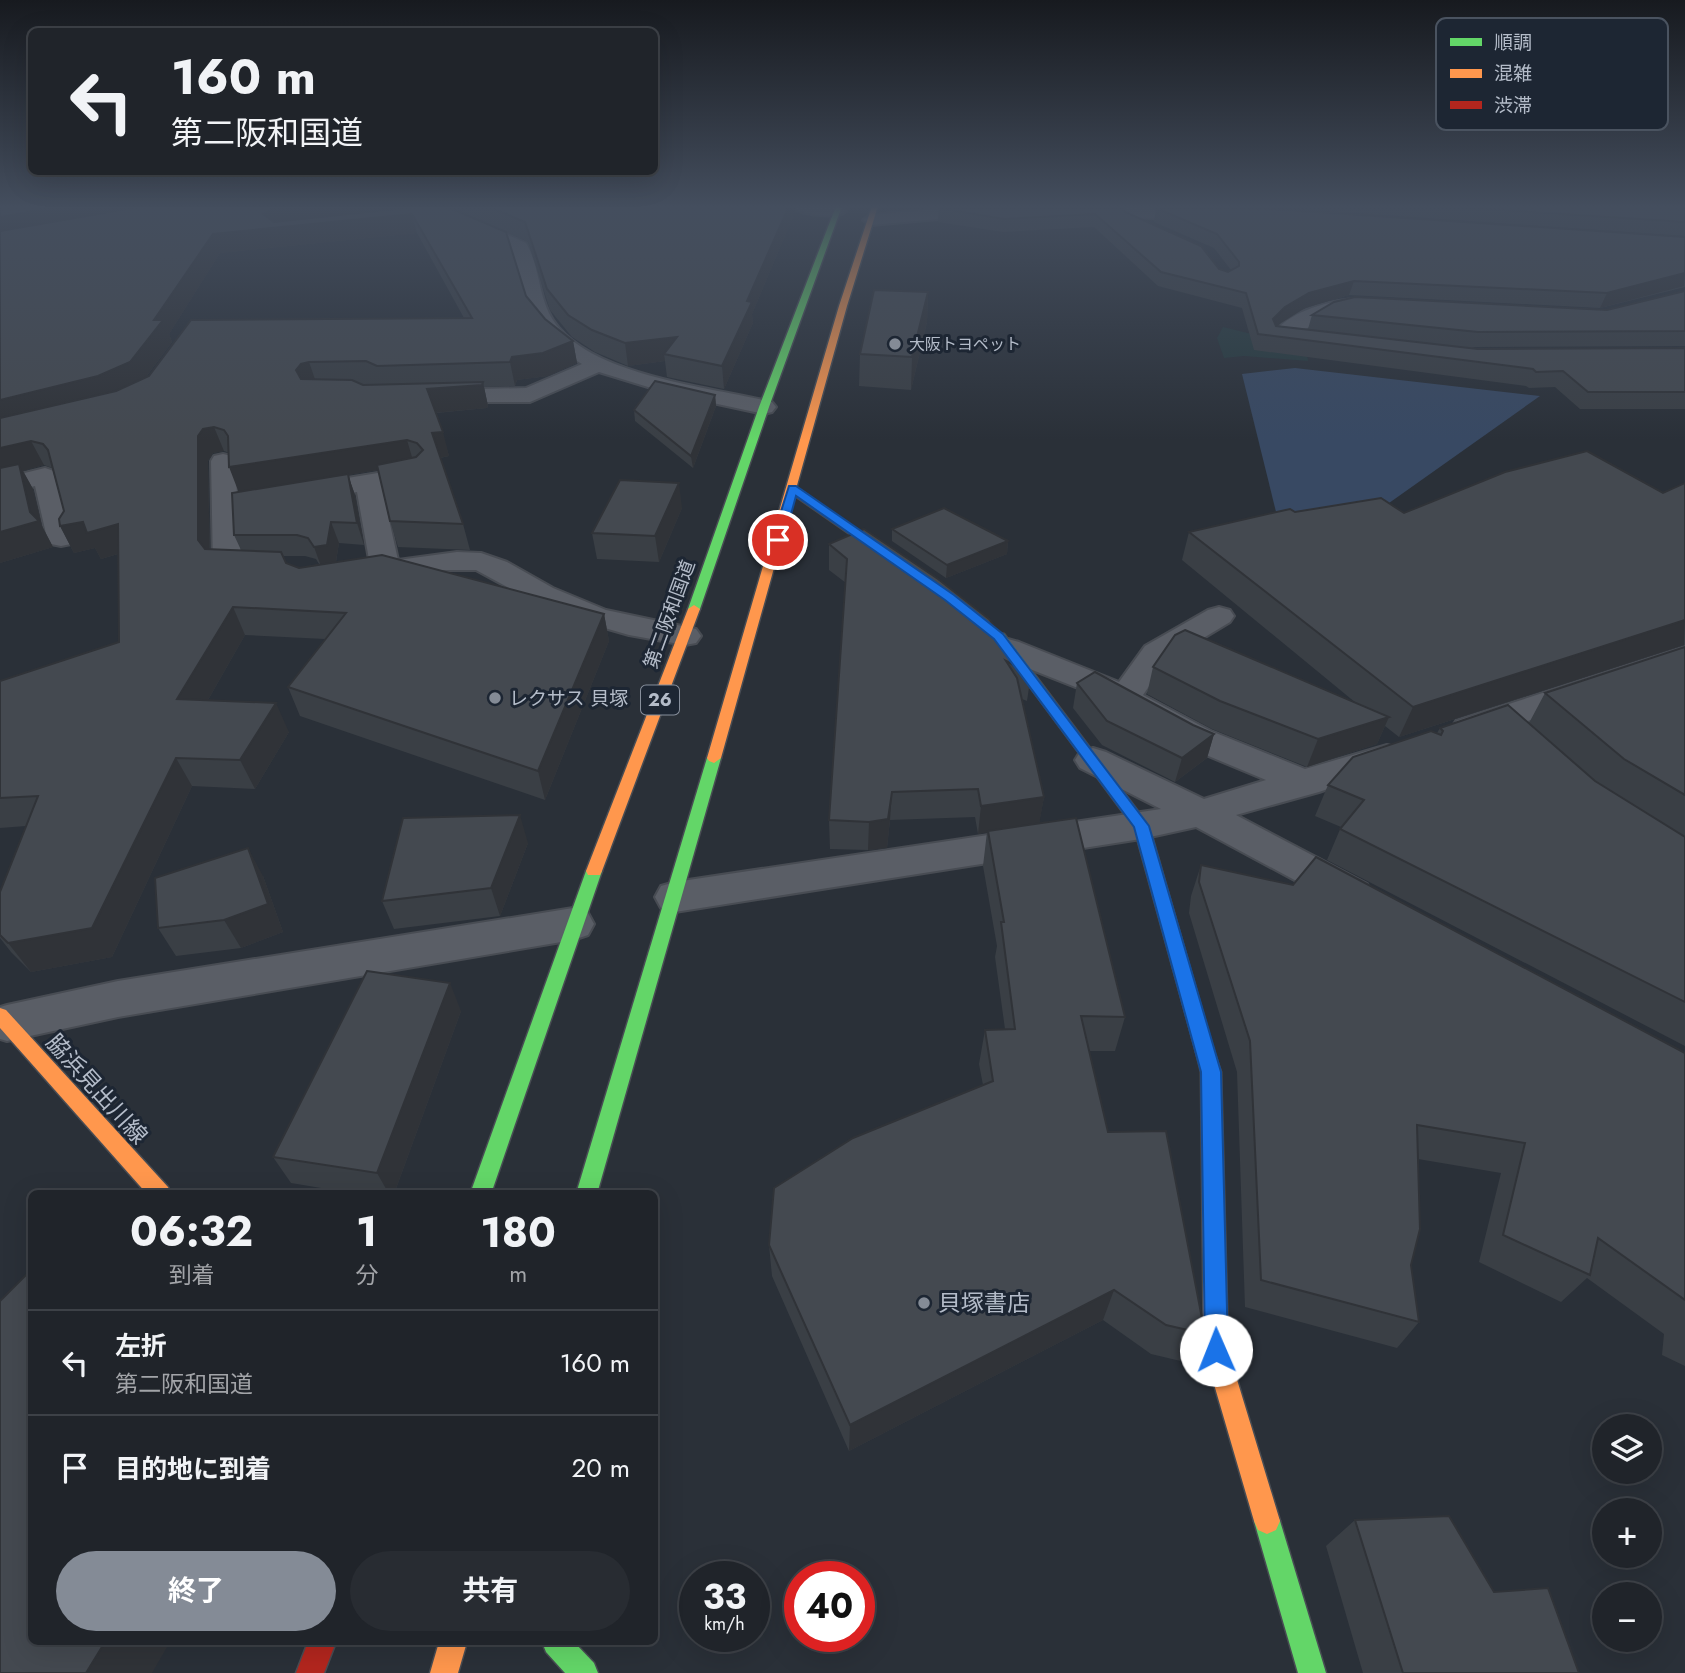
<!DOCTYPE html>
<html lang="ja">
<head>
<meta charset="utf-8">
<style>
  body { margin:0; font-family:Jost,"Noto Sans JP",sans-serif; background:#282c32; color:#f1f3f6; height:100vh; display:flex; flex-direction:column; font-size:26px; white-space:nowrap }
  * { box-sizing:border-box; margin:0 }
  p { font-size:23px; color:#a2a4a8 }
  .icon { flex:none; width:38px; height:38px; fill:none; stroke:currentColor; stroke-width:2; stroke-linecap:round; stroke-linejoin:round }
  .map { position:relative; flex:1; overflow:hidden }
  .details { position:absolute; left:28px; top:1190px; width:630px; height:455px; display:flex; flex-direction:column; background:#20242a; border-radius:10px; box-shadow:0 7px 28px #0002,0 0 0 2px #3d4147 }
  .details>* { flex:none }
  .hud { position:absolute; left:28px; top:28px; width:630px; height:147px; border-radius:10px; box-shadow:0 7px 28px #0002,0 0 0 2px #3d4147; background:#20242a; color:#f1f3f6; overflow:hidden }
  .buttons { position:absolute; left:1592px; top:1414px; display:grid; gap:14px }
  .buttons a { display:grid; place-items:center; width:70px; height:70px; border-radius:50%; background:#20242a; box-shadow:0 7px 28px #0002,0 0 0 2px #3d4147; font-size:35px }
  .speed { position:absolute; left:679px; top:1561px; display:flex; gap:14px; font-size:35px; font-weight:700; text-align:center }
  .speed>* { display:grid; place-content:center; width:91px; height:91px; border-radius:50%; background:#20242a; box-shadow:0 7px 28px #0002,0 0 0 2px #3d4147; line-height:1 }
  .speed small { font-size:18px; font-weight:400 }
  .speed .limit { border:10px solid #d22; background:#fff; color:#111 }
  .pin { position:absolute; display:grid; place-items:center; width:60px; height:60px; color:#fff; margin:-30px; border:4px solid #fff; border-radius:50%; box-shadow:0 2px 7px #0007 }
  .me { position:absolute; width:77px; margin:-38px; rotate:359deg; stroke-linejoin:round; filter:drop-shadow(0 0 5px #0008) }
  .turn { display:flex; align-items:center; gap:24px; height:147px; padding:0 28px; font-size:32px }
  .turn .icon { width:91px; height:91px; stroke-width:2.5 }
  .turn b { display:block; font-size:49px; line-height:60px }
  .eta { display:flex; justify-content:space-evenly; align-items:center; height:119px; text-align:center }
  .eta b { font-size:42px; font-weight:700; line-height:49px }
  .primary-button { display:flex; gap:14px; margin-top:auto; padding:14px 28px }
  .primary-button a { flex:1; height:80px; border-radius:42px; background:#848b96; color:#fff; font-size:28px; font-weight:700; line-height:80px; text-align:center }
  .primary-button a+a { background:#282c32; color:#f1f3f6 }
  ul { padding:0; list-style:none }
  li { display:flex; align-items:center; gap:21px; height:105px; padding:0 28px; border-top:2px solid #3d4147 }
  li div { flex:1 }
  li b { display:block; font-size:26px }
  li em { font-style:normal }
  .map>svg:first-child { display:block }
  .green { fill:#273a3e }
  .water { fill:#384963 }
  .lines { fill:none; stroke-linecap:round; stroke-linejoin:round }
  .street-casing { stroke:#484c53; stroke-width:4 }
  .fast-casing { stroke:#484c53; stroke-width:3 }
  .slow-casing { stroke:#484c53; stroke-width:3 }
  .jam-casing { stroke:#484c53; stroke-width:3 }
  .street { fill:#5a5e66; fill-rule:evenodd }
  .fast { fill:#63d668; fill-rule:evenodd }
  .slow { fill:#ff974d; fill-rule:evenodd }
  .jam { fill:#b3261e; fill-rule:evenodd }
  .wall { fill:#3a3f45; fill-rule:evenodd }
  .shaded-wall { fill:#303338 }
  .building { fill:#444950; stroke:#303338; stroke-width:2 }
  .route { fill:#1a73e8; stroke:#114b97; stroke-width:2 }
  .poi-dot { fill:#848b96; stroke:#1d2633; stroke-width:2.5 }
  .labels { text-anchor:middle; stroke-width:6; stroke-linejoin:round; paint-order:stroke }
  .far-poi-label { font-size:16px; fill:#b4bcc9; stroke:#1d2633; text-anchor:start }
  .shield { fill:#1d2633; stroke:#878f9c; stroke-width:2 }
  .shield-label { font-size:18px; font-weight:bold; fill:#b4bcc9 }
  .street-label { font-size:19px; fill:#b4bcc9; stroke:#1d2633 }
  .poi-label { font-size:19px; fill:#b4bcc9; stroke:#1d2633; text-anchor:start }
  .near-street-label { font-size:23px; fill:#b4bcc9; stroke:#1d2633 }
  .near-poi-label { font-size:23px; fill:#b4bcc9; stroke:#1d2633; text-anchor:start }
  .key { fill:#1d2633; stroke:#4a5360; stroke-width:2 }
  .key-label { font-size:19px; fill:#b4bcc9 }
</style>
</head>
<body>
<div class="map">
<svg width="1685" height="1673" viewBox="0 0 1685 1673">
  <rect width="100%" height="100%" fill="#2a3038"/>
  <!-- green -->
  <polygon class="green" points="1223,327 1268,338 1305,342 1308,361 1244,356 1224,358 1217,338"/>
  <!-- water -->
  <polygon class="water" points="1295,368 1540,396 1382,508 1279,524 1242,374"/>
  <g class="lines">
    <!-- street casing -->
    <g class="street-casing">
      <g id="street">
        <path d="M424,206H443L526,243C540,266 538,297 553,320C589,376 711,387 772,402L776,407L772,412L764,414L671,394L599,372L530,402H425L422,397L425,392L433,390L526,388L582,364C528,330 528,307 512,250L437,216Z"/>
        <path d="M790,206L844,208L846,211C837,220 799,214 790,206Z"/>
        <polygon points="949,208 991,208 999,213 991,218 949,218 871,225 863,220 871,215"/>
        <polygon points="1076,208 1208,209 1216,214 1208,219 1070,216 1068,213"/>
        <path d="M1353,299L1372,301L1375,305C1368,314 1354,310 1344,312C1319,315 1291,345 1274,340L1271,336C1288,312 1324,302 1353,299Z"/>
        <polygon points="223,454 232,456 235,461 241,558 272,561 276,567 272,573 262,576 217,573 213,567 211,461 214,456"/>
        <polygon points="414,467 423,470 427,475 423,480 382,488 398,560 457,552 481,553 507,562 553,588 606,610 696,629 701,636 696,643 685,645 629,635 584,622 531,600 476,570 442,570 370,583 360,580 355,574 360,568 370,565 357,492 299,502 290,500 286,494 290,488 299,486"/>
        <polygon points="45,468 54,471 58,476 75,538 71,544 61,546 51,544 47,538 35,486 0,495 0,479"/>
        <polygon points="1219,607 1230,610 1234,616 1230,622 1167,660 1143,695 1211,731 1305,769 1387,745 1400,748 1405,756 1400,764 1319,792 1236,815 1367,884 1373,894 1367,904 1353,909 1339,904 1196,827 1141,839 675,912 661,908 655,897 661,886 675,882 1161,809 1080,768 1075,760 1080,752 1093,748 1106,752 1204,799 1266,780 1187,747 1088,692 997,656 992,649 997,642 1008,639 1019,642 1119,682 1145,646 1208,610"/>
        <polygon points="1685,647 1685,668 1480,737 1468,740 1456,737 1451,729 1456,721"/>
        <polygon points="573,908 588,913 594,924 588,935 573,940 118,1017 7,1041 0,1039 0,1007 7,1005 118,981"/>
      </g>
    </g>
    <!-- fast casing -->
    <g class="fast-casing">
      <g id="fast">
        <polygon points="836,206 842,206 769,407 700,609 698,612 690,612 688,609 759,407"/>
        <polygon points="999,633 1004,634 1149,826 1214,1052 1212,1058 1205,1060 1198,1058 1196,1052 1134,827 993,637"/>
        <polygon points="714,753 721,758 597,1194 576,1194 707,758"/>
        <polygon points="594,865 602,871 491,1194 470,1194 586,871"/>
        <polygon points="1267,1508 1276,1512 1280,1521 1326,1673 1298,1673 1254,1521 1258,1512"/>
        <polygon points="542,1642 574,1642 594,1663 598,1673 565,1673 546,1652"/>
      </g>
    </g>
    <!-- slow casing -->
    <g class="slow-casing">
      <g id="slow">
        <polygon points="872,206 878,206 847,306 721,758 714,763 709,761 707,758 839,306"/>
        <polygon points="694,605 700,609 602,871 600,875 588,875 586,871 688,609"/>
        <polygon points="0,1008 6,1010 168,1187 171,1194 147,1194 0,1028"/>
        <polygon points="1205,1044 1212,1046 1221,1072 1228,1350 1280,1521 1276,1530 1267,1534 1258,1530 1254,1521 1204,1350 1201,1072 1196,1052 1198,1046"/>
        <polygon points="439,1642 467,1642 458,1673 430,1673"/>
      </g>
    </g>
    <!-- jam casing -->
    <g class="jam-casing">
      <g id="jam">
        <polygon points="788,487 796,487 903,562 901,564 893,564 788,491"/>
        <polygon points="308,1642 336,1642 324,1673 296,1673"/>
      </g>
    </g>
    <!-- street -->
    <use href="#street" class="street"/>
    <!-- fast -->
    <use href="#fast" class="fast"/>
    <!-- slow -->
    <use href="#slow" class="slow"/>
    <!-- jam -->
    <use href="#jam" class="jam"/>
  </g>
  <!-- wall -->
  <g class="wall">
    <path d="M0,206H445L526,296L545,319L573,341L577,363L548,376L517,380L515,386L484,387L488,406L487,408L436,413L449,456L440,458L463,524L470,550L398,547L390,521L379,470L348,475L355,495L364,545L339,543L336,562L604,614L609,641L545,800L300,716L288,687L325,639L245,635L208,700L289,732L255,789L192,786L112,957L31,972L11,952L0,938V892L26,826L0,828V681L119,642L118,554L101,559L95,548L74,553L60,526L64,511L52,468L44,465L23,471L33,489L42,526L53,547L0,563ZM417,233L464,318L146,377L172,342L169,334L220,253ZM224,451L229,453L239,492L234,535L241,550L210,549L208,461L213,453ZM283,556H305L316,559L319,564L299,568L286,563Z"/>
    <polygon points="449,206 794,206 795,212 752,314 753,323 724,389 667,377 665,361 628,366 595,352 572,337 550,310 528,242"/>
    <polygon points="1013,206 1685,206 1685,236 1269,207"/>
    <polygon points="939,208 1125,212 1219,269 1228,272 1231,270 1214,248 1154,222 1156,208 1685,237 1685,287 1600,308 1349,295 1305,308 1281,323 1277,326 1308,329 1312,315 1607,310 1685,291 1685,346 1472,347 1478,349 1685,348 1685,409 1580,409 1555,387 1529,388 1526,386 1254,350 1242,308 1158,286 1094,227 1003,232 938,222"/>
    <polygon points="928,292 927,322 911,390 859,386 860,354"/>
    <polygon points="715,395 716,406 693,468 635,421 634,410"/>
    <polygon points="1685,483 1685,645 1399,737 1385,726 1377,744 1307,767 1212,729 1147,694 1153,667 1356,703 1182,560 1189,532 1295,512 1404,513 1663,493"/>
    <polygon points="682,508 659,562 597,559 592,533"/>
    <polygon points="892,529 1008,541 1007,554 946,578 892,541"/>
    <polygon points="829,544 1031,674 1027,701 1022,699 1044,797 1039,823 1125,1017 1115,1051 1089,1051 1108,1132 1205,1334 1189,1363 1151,1354 1103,1320 849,1451 772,1276 769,1245 983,1085 979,1064 985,1030 1005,1029 995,957 997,946 983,866 987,832 978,834 975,817 890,820 887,848 868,850 830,849 829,820 846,583 829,570"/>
    <polygon points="1685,647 1685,1046 1327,860 1341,827 1315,816 1328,785 1437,733 1440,728 1529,723 1545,693"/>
    <polygon points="1077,683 1214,734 1207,758 1175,782 1102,745 1073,708"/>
    <polygon points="528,843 500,916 394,929 382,901"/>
    <polygon points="1201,865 1685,1053 1685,1366 1662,1355 1664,1334 1587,1278 1561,1302 1479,1262 1501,1173 1418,1159 1411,1265 1419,1322 1397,1348 1245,1307 1237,1072 1189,913 1191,896"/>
    <polygon points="263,876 283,932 241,948 176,956 158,928"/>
    <polygon points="461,1011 394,1194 357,1194 291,1183 273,1157"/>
    <polygon points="1355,1520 1494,1592 1579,1673 1363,1673 1326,1546"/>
  </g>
  <!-- shaded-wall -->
  <g class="shaded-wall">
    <polygon points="63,206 173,206 0,238 0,217"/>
    <polygon points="290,206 424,206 412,214 417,233 220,253 169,334 172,342 140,385 0,427 0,400 154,320 213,234 263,214 274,208"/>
    <polygon points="789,206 794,206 795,212 752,314 753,323 724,389 722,366 747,301"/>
    <polygon points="886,206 944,206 886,211"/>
    <polygon points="1685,273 1684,286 1600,308 1607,293"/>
    <polygon points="1354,281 1349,295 1305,308 1281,323 1269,334 1273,319 1285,307 1309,293"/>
    <polygon points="928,292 927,322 911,390 912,357"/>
    <polygon points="677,337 664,354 665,361 628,366 625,343"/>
    <polygon points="573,341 577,363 548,376 517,380 515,386 510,362 512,357"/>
    <polygon points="309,362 317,385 304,394 296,370 301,364"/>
    <polygon points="483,382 488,406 487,408 433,413 427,389"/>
    <polygon points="715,395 716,406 693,468 691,456"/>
    <polygon points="214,427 224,451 213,453 208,461 210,567 198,540 198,436 203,429"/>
    <polygon points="443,432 449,456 438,458 432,433"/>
    <polygon points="407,440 414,464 348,475 355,495 364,545 357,523 239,493 229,467"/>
    <polygon points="31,441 44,465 23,471 33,489 42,526 53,547 0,563 0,448"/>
    <polygon points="679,483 682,508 659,562 655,536"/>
    <polygon points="83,522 118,524 131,550 101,559 95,548 74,553 60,526"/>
    <polygon points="331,522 339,543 335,567 322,569 314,547"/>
    <polygon points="1008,541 1007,554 946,578 947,565"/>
    <polygon points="233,607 245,635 192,728 177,699"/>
    <polygon points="604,614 609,641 545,800 538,771"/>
    <polygon points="1685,620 1684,645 1399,737 1413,707"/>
    <polygon points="276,703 289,732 255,789 240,760"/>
    <polygon points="1389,717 1377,744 1307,767 1318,739"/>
    <polygon points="1214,734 1207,758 1175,782 1182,758"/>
    <polygon points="176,758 192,786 112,957 31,972 8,943"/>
    <polygon points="892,792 890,820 887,848 868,850 869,822"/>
    <polygon points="1044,797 1039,825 978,834 981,806"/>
    <polygon points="520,815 528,843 500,916 491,888"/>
    <polygon points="248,848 263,876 283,932 241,948 224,920"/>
    <polygon points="450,983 461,1011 394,1194 389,1194 377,1173"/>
    <polygon points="1114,1290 1103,1320 849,1451 850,1425"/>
    <polygon points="105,1642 170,1642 152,1673 86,1673"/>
  </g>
  <!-- building -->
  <g class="building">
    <polygon points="0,206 63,206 0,217"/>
    <polygon points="144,206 290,206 274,208 263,214 274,222 423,206 445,206 506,232 526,296 545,319 573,341 543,353 512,357 510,362 377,366 366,361 309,362 301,364 296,370 301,379 352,380 363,385 483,382 482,385 427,389 443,432 432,433 463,524 390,521 377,465 416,457 423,450 417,443 407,440 229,467 228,436 224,430 214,427 203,429 198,436 198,540 205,549 281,552 286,563 299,568 382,555 604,614 538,771 288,687 346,613 233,607 177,699 276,703 240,760 176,758 92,928 8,943 0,935 0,892 38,796 0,798 0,681 119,642 118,524 87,533 83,522 60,526 59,519 64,511 48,450 43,444 31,441 0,448 0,418 116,391 149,376 191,320 472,318 412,214 213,234 154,320 163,320 130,362 98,376 0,400 0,231"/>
    <polygon points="487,206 789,206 747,301 752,302 722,366 664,354 677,337 625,343 592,330 568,315 547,289 525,222"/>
    <polygon points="1441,206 1685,206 1685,222"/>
    <polygon points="939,208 1123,208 1125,212 1201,246 1219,269 1228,272 1239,266 1239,262 1217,234 1156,208 1272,209 1685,237 1685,273 1607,293 1354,281 1309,293 1285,307 1273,319 1276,326 1478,349 1685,348 1685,392 1588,392 1563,371 1536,372 1533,369 1258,334 1246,293 1161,272 1095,214 1004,219"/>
    <polygon points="874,290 928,292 912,357 860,354"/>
    <polygon points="1685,291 1685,331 1478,332 1312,315 1334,302 1355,297 1607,310"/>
    <polygon points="655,381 715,395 691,456 634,410"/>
    <polygon points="1587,451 1663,493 1685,483 1685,620 1413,707 1189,532 1290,509 1295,512 1381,498 1404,513 1505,472"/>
    <polygon points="19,464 30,512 39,521 0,532 0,468"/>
    <polygon points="348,474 357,523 331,522 327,545 314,547 308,538 297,535 234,535 232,493"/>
    <polygon points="620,480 679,483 655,536 592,533"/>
    <polygon points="944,508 1008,541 947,565 892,529"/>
    <polygon points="864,529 938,579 989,619 1031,674 1006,661 1017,678 1044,797 981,806 978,789 892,792 888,819 869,822 829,820 847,559 829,544"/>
    <polygon points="1185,630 1389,717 1318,739 1220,701 1153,667 1175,635"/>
    <polygon points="1685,647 1685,795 1624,759 1545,693"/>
    <polygon points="1095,672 1193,725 1214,734 1182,758 1107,721 1077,683"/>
    <polygon points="1508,705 1595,781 1685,837 1685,1002 1340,829 1364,800 1328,785 1353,757 1431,731 1441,735 1443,731 1440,728"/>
    <polygon points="520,815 491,888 382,901 403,818"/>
    <polygon points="1076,818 1125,1017 1081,1016 1108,1132 1166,1131 1205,1334 1166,1325 1114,1290 850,1425 769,1245 774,1188 853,1138 993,1081 985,1030 1015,1029 1001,922 1004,922 988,831"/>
    <polygon points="248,848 268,904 224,920 158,928 155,878"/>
    <polygon points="1316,857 1685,1053 1685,1300 1598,1238 1590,1275 1503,1235 1525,1143 1417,1125 1420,1229 1411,1265 1419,1322 1261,1280 1250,1041 1199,882 1201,865 1293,885"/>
    <polygon points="367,971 450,983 377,1173 273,1157"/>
    <polygon points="32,1269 32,1642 105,1642 86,1673 0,1673 0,1301"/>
    <polygon points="1449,1516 1494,1592 1548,1588 1579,1673 1403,1673 1355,1520"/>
  </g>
  <!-- sky -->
  <linearGradient id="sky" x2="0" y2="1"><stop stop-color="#171a1f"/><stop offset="0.47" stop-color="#444e5e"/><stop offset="1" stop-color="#444e5e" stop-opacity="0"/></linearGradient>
  <rect width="1685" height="440" fill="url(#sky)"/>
  <!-- route -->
  <polygon class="route" points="789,486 796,486 954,595 1003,634 1149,826 1221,1072 1228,1350 1225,1358 1216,1362 1208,1358 1205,1350 1201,1072 1134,827 994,639 945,600 796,496 784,540 774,542 772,540"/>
  <!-- markers -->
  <g class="poi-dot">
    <circle cx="895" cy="344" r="7"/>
    <circle cx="495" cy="698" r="7"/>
    <circle cx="924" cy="1303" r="7"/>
  </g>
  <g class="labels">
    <!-- far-poi labels -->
    <g class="far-poi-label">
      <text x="909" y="350">大阪トヨペット</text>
    </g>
    <!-- shield labels -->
    <rect class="shield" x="641" y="685.5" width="38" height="29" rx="5"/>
    <g class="shield-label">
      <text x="660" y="706">26</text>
    </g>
    <!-- street labels -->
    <g class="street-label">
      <text transform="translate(669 614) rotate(-70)" y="7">第二阪和国道</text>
    </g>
    <!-- poi labels -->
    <g class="poi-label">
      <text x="509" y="705">レクサス 貝塚</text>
    </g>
    <!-- near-street labels -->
    <g class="near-street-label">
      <text transform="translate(97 1089) rotate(48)" y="8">脇浜見出川線</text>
    </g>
    <!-- near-poi labels -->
    <g class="near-poi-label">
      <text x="938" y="1311">貝塚書店</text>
    </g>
  </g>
  <!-- legend -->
  <rect x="1436" y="18" width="232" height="112" rx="10" class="key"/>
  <rect x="1450" y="38" width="32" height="8" fill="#63d668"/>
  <rect x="1450" y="69" width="32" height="9" fill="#ff974d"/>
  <rect x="1450" y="101" width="32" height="8" fill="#b3261e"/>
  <g class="key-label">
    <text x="1494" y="49">順調</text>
    <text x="1494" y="80">混雑</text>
    <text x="1494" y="112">渋滞</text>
  </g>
</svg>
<div class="buttons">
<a><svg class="icon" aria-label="layers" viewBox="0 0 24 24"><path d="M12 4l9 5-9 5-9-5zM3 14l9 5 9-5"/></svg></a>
<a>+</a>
<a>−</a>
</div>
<div class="speed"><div>33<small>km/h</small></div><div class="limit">40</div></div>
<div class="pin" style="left:778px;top:540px;background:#d93025"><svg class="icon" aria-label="arrive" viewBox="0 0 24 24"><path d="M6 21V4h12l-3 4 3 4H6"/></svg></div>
<svg class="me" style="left:1216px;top:1350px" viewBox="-20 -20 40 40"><circle r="19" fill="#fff"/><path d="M0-13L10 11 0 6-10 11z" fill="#1a73e8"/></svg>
<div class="hud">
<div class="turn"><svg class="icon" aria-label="left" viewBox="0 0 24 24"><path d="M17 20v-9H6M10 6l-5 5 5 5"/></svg><div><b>160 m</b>第二阪和国道</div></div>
</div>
<section class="details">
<div class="eta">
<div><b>06:32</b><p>到着</p></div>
<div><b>1</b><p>分</p></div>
<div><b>180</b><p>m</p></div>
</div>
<ul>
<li><svg class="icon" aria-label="left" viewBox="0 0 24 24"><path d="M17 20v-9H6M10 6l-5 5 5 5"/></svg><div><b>左折</b><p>第二阪和国道</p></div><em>160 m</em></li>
<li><svg class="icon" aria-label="arrive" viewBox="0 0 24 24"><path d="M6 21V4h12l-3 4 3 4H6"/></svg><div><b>目的地に到着</b></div><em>20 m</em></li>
</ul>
<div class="primary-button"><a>終了</a><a>共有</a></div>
</section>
</div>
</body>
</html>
